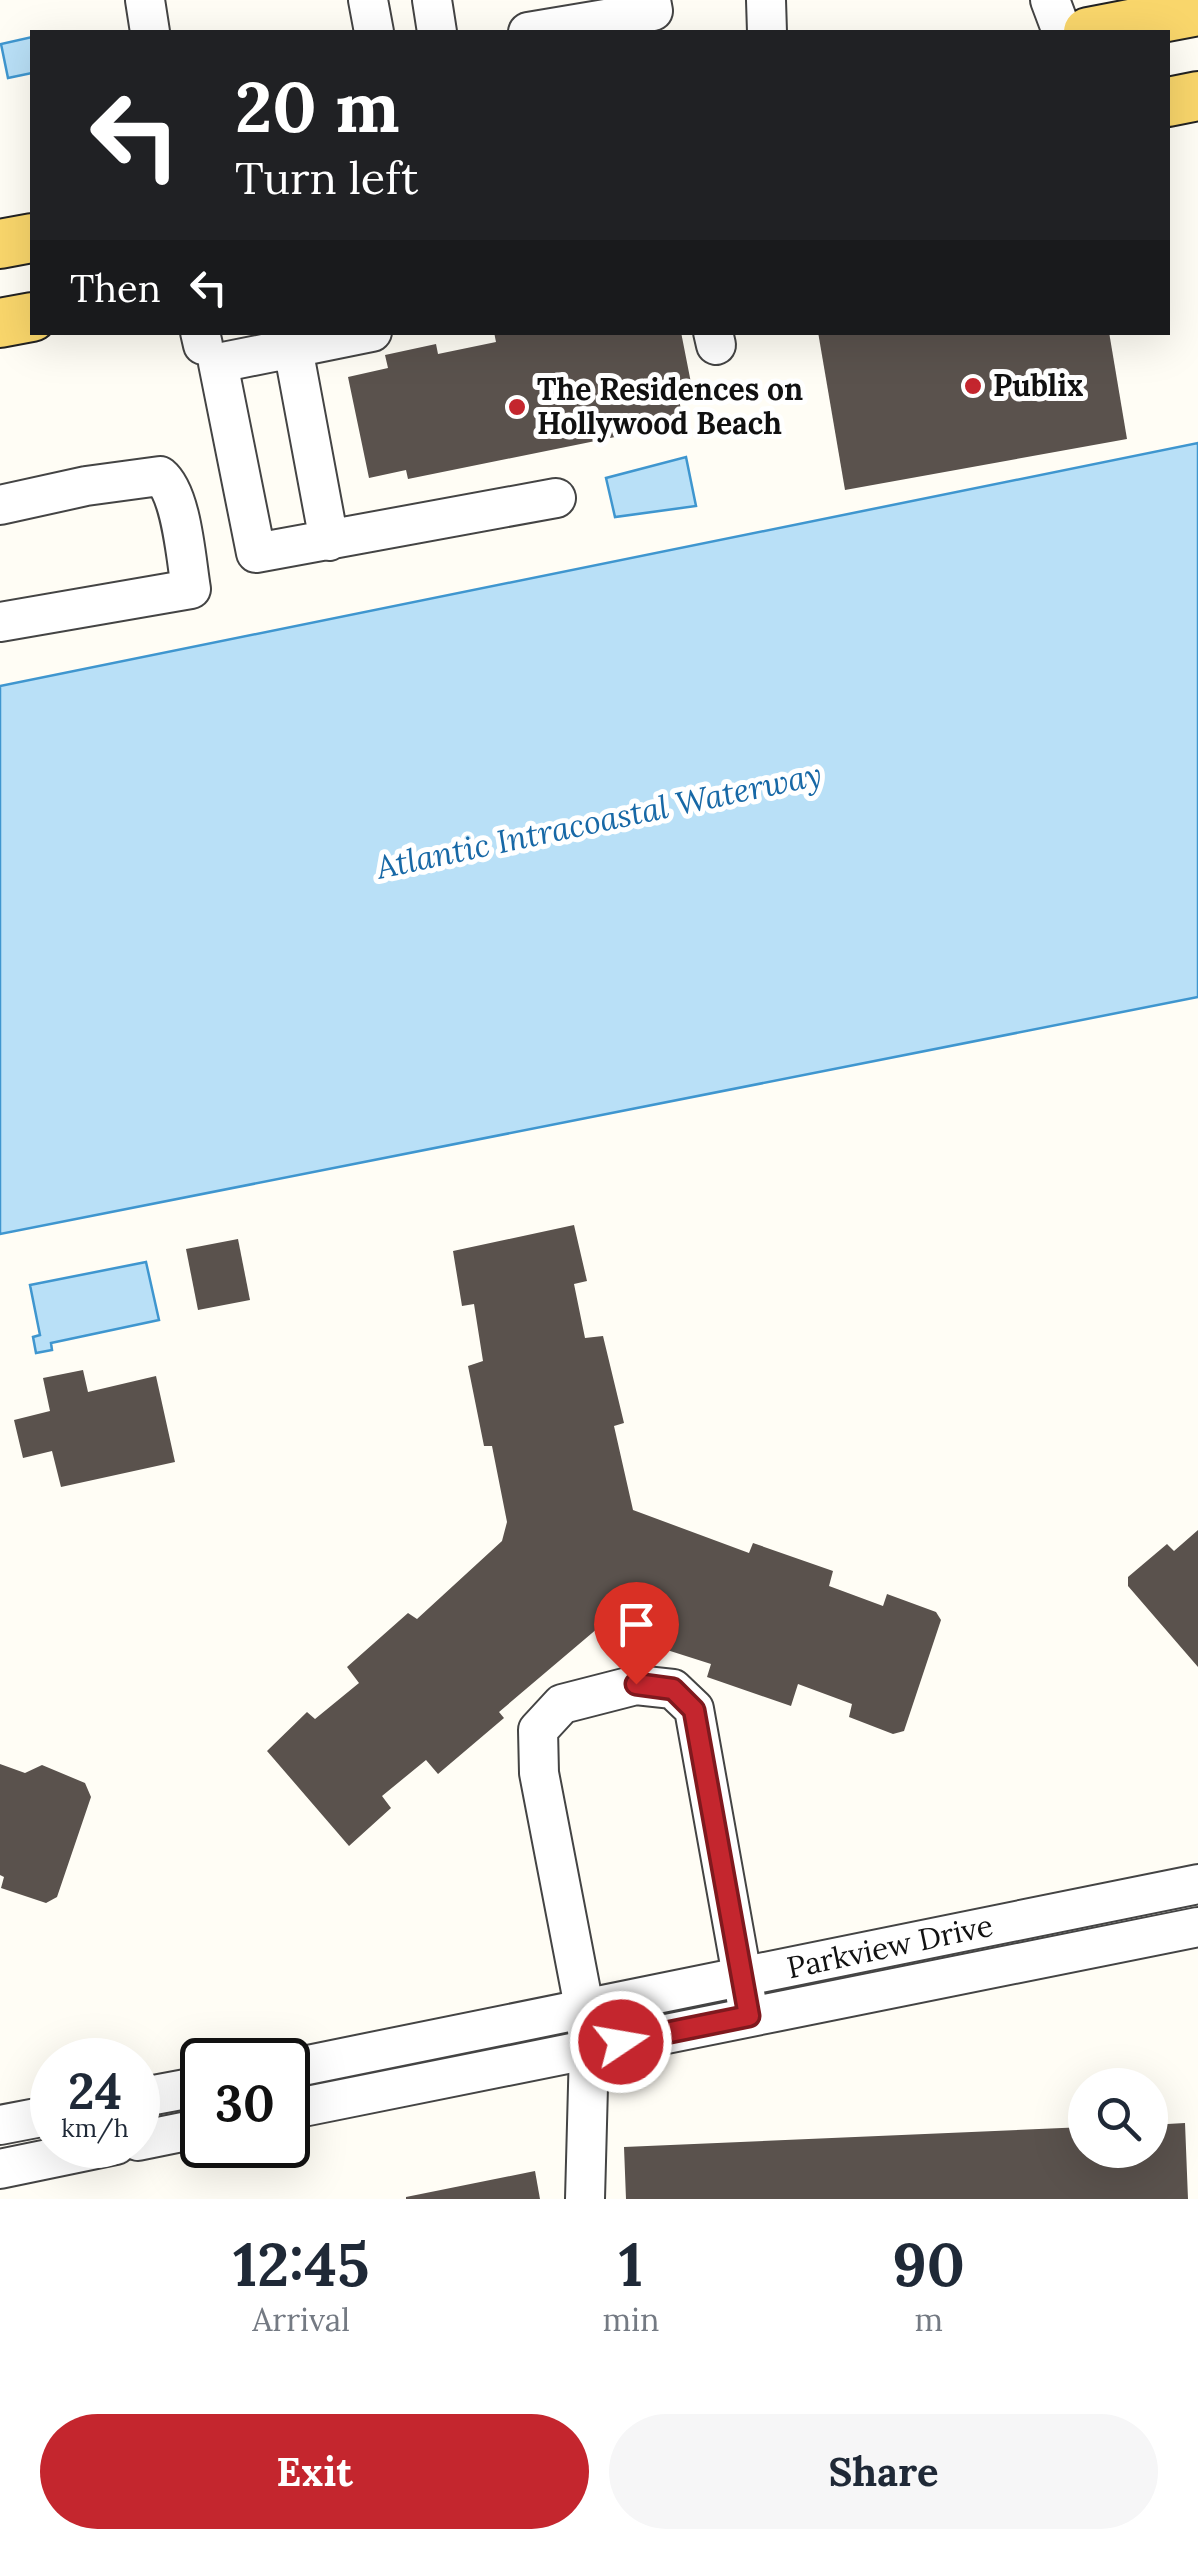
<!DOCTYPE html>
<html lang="en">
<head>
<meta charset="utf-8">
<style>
  body { margin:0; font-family:Lora,serif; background:#f6f6f7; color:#1f2937; height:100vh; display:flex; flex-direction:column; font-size:38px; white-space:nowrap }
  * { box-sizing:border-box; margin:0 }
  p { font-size:32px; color:#747a83 }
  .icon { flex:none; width:55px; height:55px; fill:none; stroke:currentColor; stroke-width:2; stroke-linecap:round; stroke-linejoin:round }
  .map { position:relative; height:2199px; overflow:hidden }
  .side { display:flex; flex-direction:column; background:#fff; flex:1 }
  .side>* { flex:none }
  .guide { position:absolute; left:30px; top:30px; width:1140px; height:305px; border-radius:0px; box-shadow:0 10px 40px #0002; background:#202124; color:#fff; overflow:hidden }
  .fabs { position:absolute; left:1068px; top:2068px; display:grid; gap:20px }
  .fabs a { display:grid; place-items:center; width:100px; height:100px; border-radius:50%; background:#fff; box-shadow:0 10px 40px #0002; font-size:50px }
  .speed { position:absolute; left:30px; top:2038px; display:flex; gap:20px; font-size:50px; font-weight:700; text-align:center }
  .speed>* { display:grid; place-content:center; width:130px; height:130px; border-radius:50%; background:#fff; box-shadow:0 10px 40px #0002; line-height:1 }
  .speed small { font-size:25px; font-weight:400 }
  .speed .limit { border:5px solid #111; border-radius:15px; background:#fff; color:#111 }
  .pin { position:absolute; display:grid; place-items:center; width:85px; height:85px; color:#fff; margin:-102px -42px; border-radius:50% 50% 50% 0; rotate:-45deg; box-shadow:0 0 10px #0007 }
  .pin .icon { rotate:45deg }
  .me { position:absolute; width:110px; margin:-55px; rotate:78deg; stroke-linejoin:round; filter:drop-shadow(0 0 8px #0008) }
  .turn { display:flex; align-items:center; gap:35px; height:210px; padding:0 40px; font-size:45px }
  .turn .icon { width:130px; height:130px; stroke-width:2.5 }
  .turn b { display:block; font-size:70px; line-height:85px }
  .then { display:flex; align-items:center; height:95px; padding:0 40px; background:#0003; gap:20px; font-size:38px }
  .eta { display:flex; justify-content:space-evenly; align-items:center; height:170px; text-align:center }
  .eta b { font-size:60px; font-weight:700; line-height:70px }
  .action { display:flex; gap:20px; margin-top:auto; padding:20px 40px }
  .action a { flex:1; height:115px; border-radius:60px; background:#c4262e; color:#fff; font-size:40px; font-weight:700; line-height:115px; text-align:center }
  .action a+a { background:#f6f6f7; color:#1f2937 }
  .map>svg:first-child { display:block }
  .water { fill:#b9e0f7; stroke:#3f96cf; stroke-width:2.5 }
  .building { fill:#5a524d }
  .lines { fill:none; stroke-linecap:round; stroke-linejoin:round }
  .minor-casing { stroke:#444; stroke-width:42 }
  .major-casing { stroke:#222; stroke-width:52 }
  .minor { stroke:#fff; stroke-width:38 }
  .major { stroke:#f9d66b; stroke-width:48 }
  .route-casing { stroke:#7f191e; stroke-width:25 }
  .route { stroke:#c4262e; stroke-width:18 }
  .poi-dot { fill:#c4262e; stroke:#fff; stroke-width:4 }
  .labels { text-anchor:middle; stroke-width:10; stroke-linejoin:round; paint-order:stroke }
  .poi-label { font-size:30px; font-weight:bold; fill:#111; stroke:#fff; text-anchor:start }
  .street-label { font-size:30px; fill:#111; stroke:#fff }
  .water-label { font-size:32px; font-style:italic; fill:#1768a6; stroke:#fff }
</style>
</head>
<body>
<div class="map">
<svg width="1198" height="2199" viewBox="0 0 1198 2199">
  <rect width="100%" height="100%" fill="#fffdf5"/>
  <!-- water -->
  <g class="water">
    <polygon points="32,37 32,73 8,78 1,44"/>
    <polygon points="1198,443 1198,997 0,1234 0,686"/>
    <polygon points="686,457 696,506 615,517 606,478"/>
    <polygon points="146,1262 159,1320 51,1343 52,1350 36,1353 33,1337 40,1335 30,1285"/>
  </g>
  <!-- building -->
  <g class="building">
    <polygon points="494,332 681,332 692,388 677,391 684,423 408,479 406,470 369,478 348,377 388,368 385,355 436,344 438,354 496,342"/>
    <polygon points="818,332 1109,332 1127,439 845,490"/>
    <polygon points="574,1225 587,1281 574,1284 585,1338 603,1336 624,1423 614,1426 633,1510 749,1553 753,1543 833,1571 829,1586 883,1606 887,1594 936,1612 941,1620 904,1731 893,1734 849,1717 852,1704 798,1684 791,1706 707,1677 711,1664 598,1628 499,1712 504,1718 438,1774 426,1760 382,1796 391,1808 349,1846 267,1751 307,1712 315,1719 359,1683 347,1667 408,1613 417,1619 502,1541 507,1522 492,1446 484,1446 468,1366 483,1361 474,1304 462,1306 453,1251"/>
    <polygon points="238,1239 250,1300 198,1310 186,1249"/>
    <polygon points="83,1370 88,1392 156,1376 175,1462 61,1487 52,1451 23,1458 14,1420 50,1411 43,1378"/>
    <polygon points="1198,1530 1198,1667 1128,1586 1128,1577 1167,1544 1174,1551"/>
    <polygon points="0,1764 25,1773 42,1765 85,1783 91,1797 57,1897 46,1903 1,1888 4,1877 0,1875"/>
    <polygon points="1185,2123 1188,2199 626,2199 624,2147 1085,2127 1085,2150 1150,2150 1150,2125"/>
    <polygon points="535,2171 540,2199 406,2199 406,2197"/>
  </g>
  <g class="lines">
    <!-- minor casing -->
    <g class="minor-casing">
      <g id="minor">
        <polyline points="145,0 150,32"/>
        <polyline points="368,0 374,32"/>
        <polyline points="432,0 437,32"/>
        <polyline points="766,0 767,32"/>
        <polyline points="1050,0 1062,32"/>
        <polyline points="528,32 653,11 651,0"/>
        <polyline points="200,332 203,345"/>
        <polyline points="713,332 716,345"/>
        <polyline points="293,348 372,332"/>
        <path d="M0,505L86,486L160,476C182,494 186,559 191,589L0,622"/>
        <polyline points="329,541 293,348 218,363 256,553 556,498"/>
        <polyline points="288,2069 1198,1884"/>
        <polyline points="138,2098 202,2086"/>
        <polyline points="288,2110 1198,1927"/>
        <polyline points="0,2125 52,2115"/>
        <polyline points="138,2141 202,2128"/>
        <polyline points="0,2169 116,2145"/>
        <polyline points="585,2199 589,2049 585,2012 539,1773 538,1730 562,1704 636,1685 673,1689 694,1709 749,2015"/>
      </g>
    </g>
    <!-- major casing -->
    <g class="major-casing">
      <g id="major">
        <polyline points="1088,32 1198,11"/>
        <polyline points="1168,102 1198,96"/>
        <polyline points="0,244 32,238"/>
        <polyline points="0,323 32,317"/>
      </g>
    </g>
    <!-- minor -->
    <use href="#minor" class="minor"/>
    <!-- major -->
    <use href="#major" class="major"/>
  </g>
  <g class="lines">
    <!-- route casing -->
    <g class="route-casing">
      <polyline id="route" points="621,2042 749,2016 694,1710 673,1689 636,1684"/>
    </g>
    <!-- route -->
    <use href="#route" class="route"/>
  </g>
  <!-- markers -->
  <g class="poi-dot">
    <circle cx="973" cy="386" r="10"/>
    <circle cx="517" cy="407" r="10"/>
  </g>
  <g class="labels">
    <!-- poi labels -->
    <g class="poi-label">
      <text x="993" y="396">Publix</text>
      <text x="537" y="400">The Residences on<tspan x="537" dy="34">Hollywood Beach</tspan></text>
    </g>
    <!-- street labels -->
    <g class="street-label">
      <text transform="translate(890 1947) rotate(-12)" y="10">Parkview Drive</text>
    </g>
    <!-- water labels -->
    <g class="water-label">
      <text transform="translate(599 821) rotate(-12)" y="11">Atlantic Intracoastal Waterway</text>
    </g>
  </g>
</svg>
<div class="fabs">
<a><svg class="icon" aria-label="search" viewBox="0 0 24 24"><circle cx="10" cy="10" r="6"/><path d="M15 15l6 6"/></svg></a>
</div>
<div class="speed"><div>24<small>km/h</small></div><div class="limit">30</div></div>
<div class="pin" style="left:636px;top:1684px;background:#d93025"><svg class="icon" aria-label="arrive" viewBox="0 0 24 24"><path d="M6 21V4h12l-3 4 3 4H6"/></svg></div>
<svg class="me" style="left:621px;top:2042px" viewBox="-20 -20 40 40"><circle r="17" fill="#c4262e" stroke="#fff" stroke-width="3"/><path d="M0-11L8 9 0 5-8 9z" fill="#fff"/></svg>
<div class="guide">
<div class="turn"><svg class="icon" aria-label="left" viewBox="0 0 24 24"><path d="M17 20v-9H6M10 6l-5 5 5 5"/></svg><div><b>20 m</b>Turn left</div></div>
<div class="then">Then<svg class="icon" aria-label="left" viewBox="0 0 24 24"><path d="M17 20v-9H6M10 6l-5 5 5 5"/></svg></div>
</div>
</div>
<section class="side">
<div class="eta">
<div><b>12:45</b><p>Arrival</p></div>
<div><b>1</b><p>min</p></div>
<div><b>90</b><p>m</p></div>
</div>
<div class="action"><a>Exit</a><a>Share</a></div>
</section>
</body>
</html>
